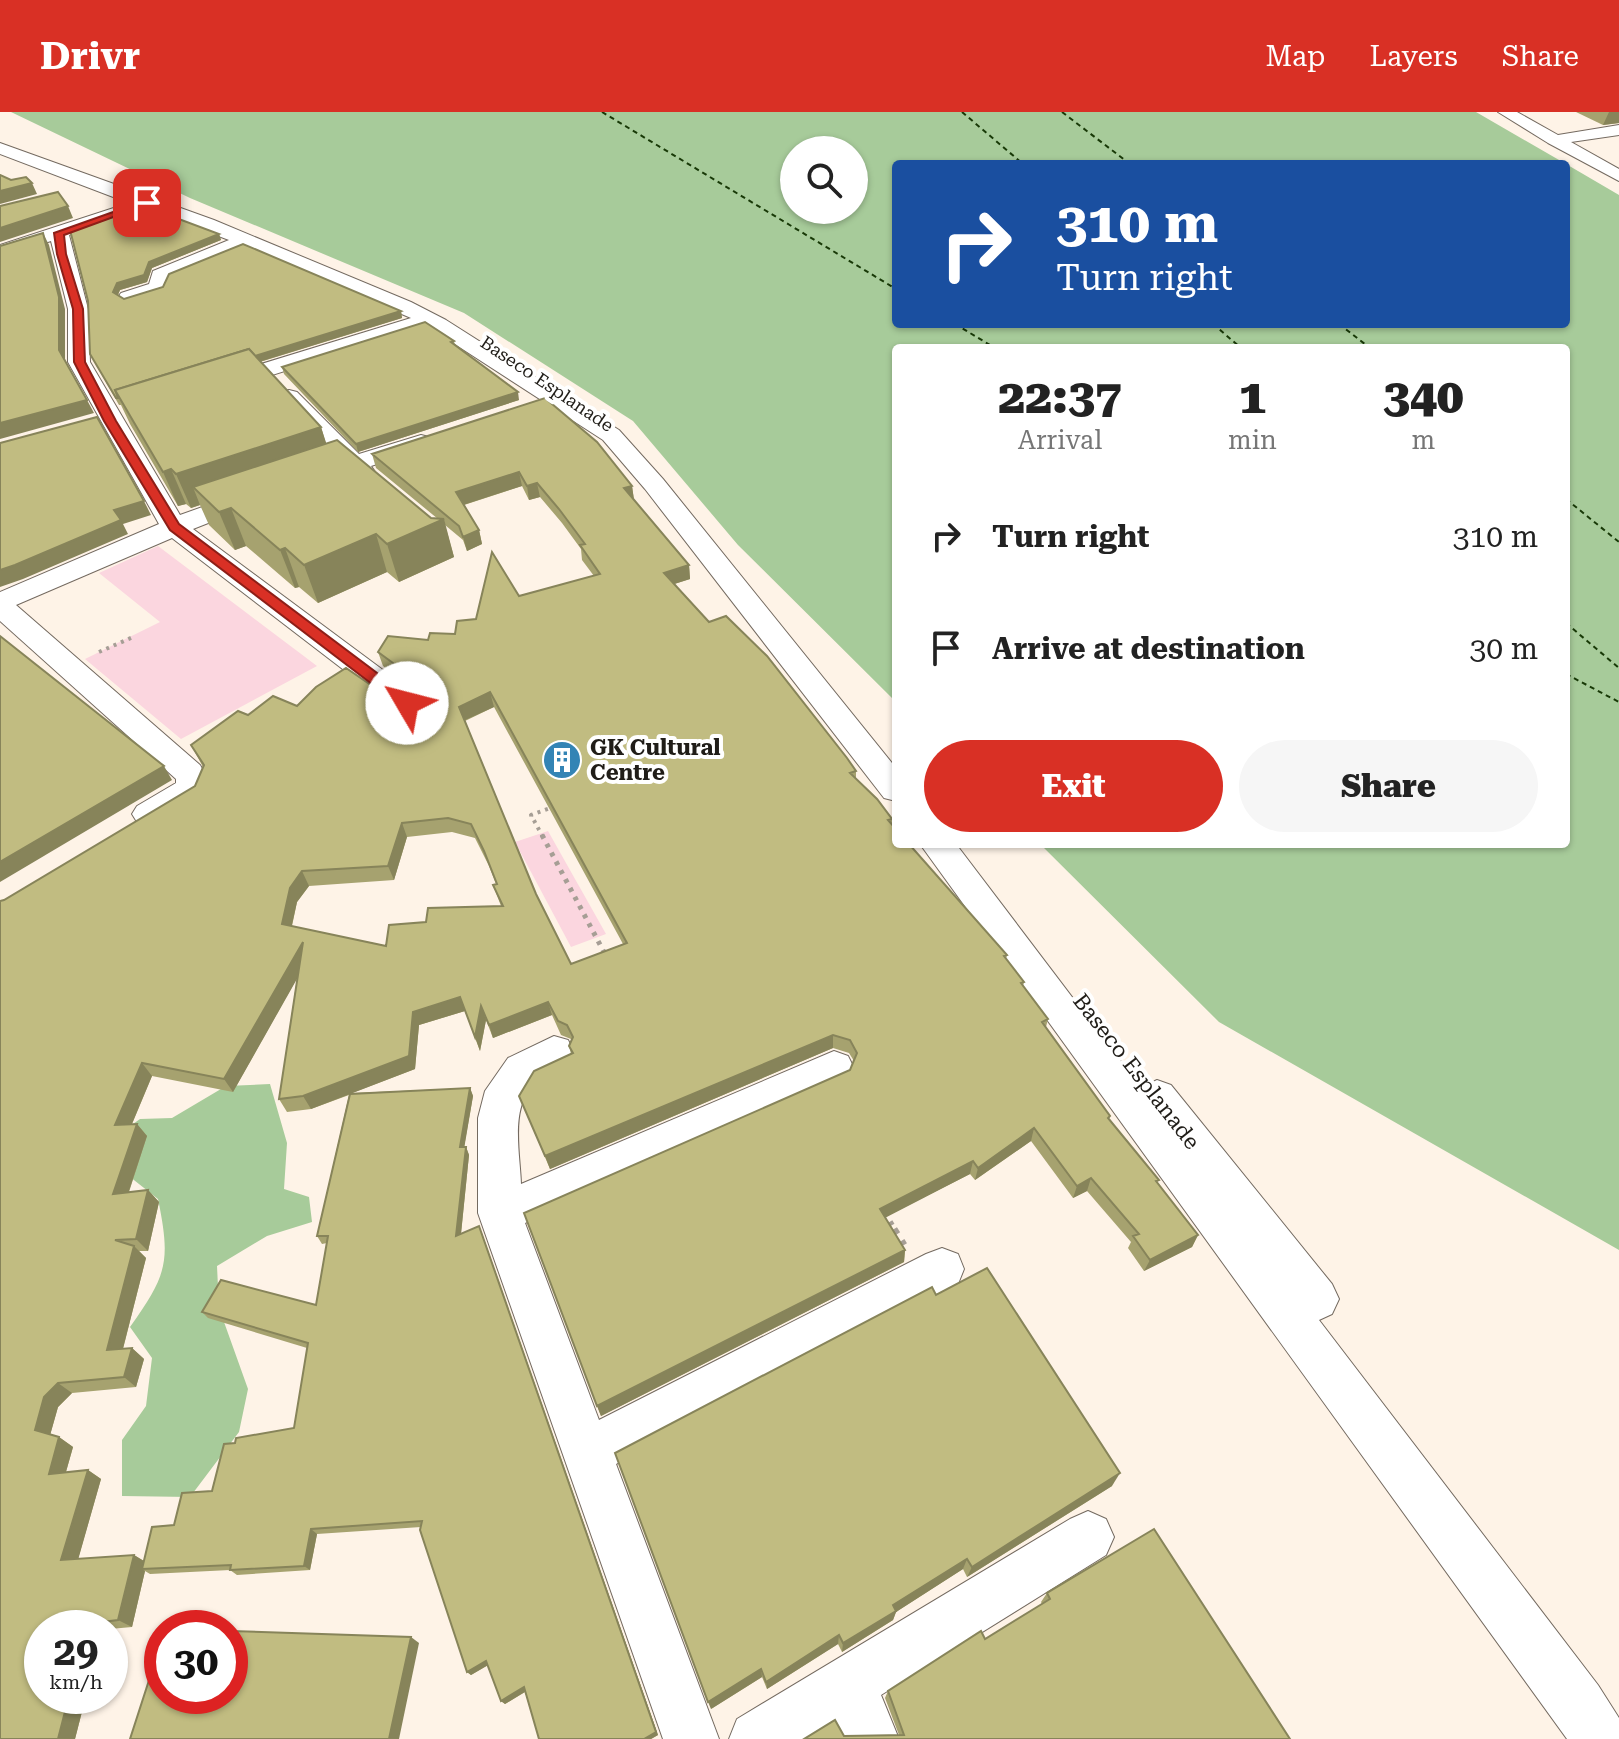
<!DOCTYPE html>
<html lang="en">
<head>
<meta charset="utf-8">
<style>
  body { margin:0; font-family:"Roboto Serif",serif; background:#f6f6f6; color:#222; height:100vh; display:flex; flex-direction:column; font-size:30px; white-space:nowrap }
  * { box-sizing:border-box; margin:0 }
  p { font-size:26px; color:#767676 }
  .icon { flex:none; width:44px; height:44px; fill:none; stroke:currentColor; stroke-width:2; stroke-linecap:round; stroke-linejoin:round }
  .map { position:relative; flex:1; overflow:hidden }
  .panel { position:absolute; left:892px; top:232px; width:678px; height:504px; display:flex; flex-direction:column; background:#fff; border-radius:8px; box-shadow:0 2px 6px #0004 }
  .panel>* { flex:none }
  .top-card { position:absolute; left:892px; top:48px; width:678px; height:168px; border-radius:8px; box-shadow:0 2px 6px #0004; background:#1a4fa0; color:#fff; overflow:hidden }
  .buttons { position:absolute; left:780px; top:24px; display:grid; gap:16px }
  .buttons a { display:grid; place-items:center; width:88px; height:88px; border-radius:50%; background:#fff; box-shadow:0 2px 6px #0004; font-size:40px }
  .speed { position:absolute; left:24px; top:1498px; display:flex; gap:16px; font-size:40px; font-weight:700; text-align:center }
  .speed>* { display:grid; place-content:center; width:104px; height:104px; border-radius:50%; background:#fff; box-shadow:0 2px 6px #0004; line-height:1 }
  .speed small { font-size:20px; font-weight:400 }
  .speed .limit { border:12px solid #d22; background:#fff; color:#111 }
  .pin { position:absolute; display:grid; place-items:center; width:68px; height:68px; color:#fff; margin:-34px; border-radius:16px; box-shadow:0 4px 12px #0006 }
  .me { position:absolute; width:88px; margin:-44px; rotate:307deg; stroke-linejoin:round; filter:drop-shadow(0 0 6px #0008) }
  .turn { display:flex; align-items:center; gap:28px; height:168px; padding:0 32px; font-size:36px }
  .turn .icon { width:104px; height:104px; stroke-width:2.5 }
  .turn b { display:block; font-size:56px; line-height:68px }
  .eta { display:flex; justify-content:space-evenly; align-items:center; height:136px; text-align:center }
  .eta b { font-size:48px; font-weight:800; line-height:56px }
  .primary-button { display:flex; gap:16px; margin-top:auto; padding:16px 32px }
  .primary-button a { flex:1; height:92px; border-radius:48px; background:#d93025; color:#fff; font-size:32px; font-weight:800; line-height:92px; text-align:center }
  .primary-button a+a { background:#f6f6f6; color:#222 }
  ul { padding:0; list-style:none }
  li { display:flex; align-items:center; gap:24px; height:112px; padding:0 32px }
  li div { flex:1 }
  li b { display:block; font-size:30px }
  li em { font-style:normal }
  header { display:flex; align-items:center; gap:48px; box-sizing:border-box; height:112px; padding:0 40px; background:#d93025; color:#fff }
  header strong { font-size:38px }
  nav { display:flex; gap:44px; margin-inline-start:auto; font-size:28px }
  .map>svg:first-child { display:block }
  .green { fill:#fbd6df }
  .water { fill:#a7cb9a; fill-rule:evenodd }
  .lines { fill:none; stroke-linecap:round; stroke-linejoin:round }
  .ferry { stroke:#183907; stroke-width:2; stroke-dasharray:5 4; stroke-linecap:butt }
  .minor-casing { stroke:#746a60; stroke-width:2 }
  .path-far2 { stroke:#a69e95; stroke-width:4; stroke-dasharray:3 5; stroke-linecap:butt }
  .path-far1 { stroke:#a69e95; stroke-width:5; stroke-dasharray:4 6; stroke-linecap:butt }
  .path { stroke:#a69e95; stroke-width:7; stroke-dasharray:6 8; stroke-linecap:butt }
  .minor { fill:#fff; fill-rule:evenodd }
  .wall { fill:#a6a26f; fill-rule:evenodd }
  .shaded-wall { fill:#87845a }
  .building { fill:#c1bc81; stroke:#87845a; stroke-width:2; fill-rule:evenodd }
  .route { fill:#d93025; stroke:#8d1f18; stroke-width:2 }
  .labels { text-anchor:middle; stroke-width:8; stroke-linejoin:round; paint-order:stroke }
  .far-street-label { font-size:18px; fill:#201d18; stroke:#fff }
  .poi-label { font-size:22px; font-weight:bold; fill:#201d18; stroke:#fff; text-anchor:start }
  .street-label { font-size:22px; fill:#201d18; stroke:#fff }
</style>
</head>
<body>
<header>
<strong>Drivr</strong>
<nav><a>Map</a><a>Layers</a><a>Share</a></nav>
</header>
<div class="map">
<svg width="1619" height="1627" viewBox="0 0 1619 1627">
  <rect width="100%" height="100%" fill="#fef3e7"/>
  <!-- green -->
  <g class="green">
    <polygon points="158,434 317,554 181,627 85,547 160,510 99,461"/>
    <polygon points="548,719 606,822 571,835 515,730"/>
  </g>
  <!-- water -->
  <g class="water">
    <path d="M11,0H1476L1566,52H896V212H1566V52L1619,83V1138L1219,910L1040,732H1566V236H896V590L738,433L633,309L464,201L190,86ZM794,38H854V98H794Z"/>
    <path d="M270,972L287,1031L284,1077L309,1085L312,1110L267,1124L217,1154L219,1196L248,1277L239,1320L190,1385L122,1384V1328L146,1294L152,1246L130,1215C167,1163 171,1150 158,1087L125,1061L116,1024L140,1007L172,1006L226,974Z"/>
  </g>
  <g class="lines">
    <!-- ferry -->
    <g class="ferry">
      <polyline points="602,0 896,177"/>
      <polyline points="962,0 1023,52"/>
      <polyline points="1062,0 1130,52"/>
      <polyline points="955,212 995,236"/>
      <polyline points="1213,212 1241,236"/>
      <polyline points="1339,212 1370,236"/>
      <polyline points="1566,387 1619,430"/>
      <polyline points="1566,511 1619,556"/>
      <polyline points="1566,562 1619,590"/>
    </g>
    <!-- minor casing -->
    <g class="minor-casing">
      <g id="minor">
        <polygon points="1498,0 1517,0 1558,23 1619,13 1619,23 1571,30 1619,57 1619,69 1548,31"/>
        <path d="M0,31L214,108L411,190L446,208L619,318L663,367L896,656V689L884,686L645,377L603,328L427,214L228,277H212L209,272L212,267L411,206L245,135L169,166L165,179L128,191L121,189L118,185L121,181L149,172L153,159L229,128L147,97L69,123L88,197L90,250L180,403L250,378L259,381L263,386L259,391L193,417L418,584L422,591L418,598L407,601L396,598L172,426L16,493L200,653L209,669C199,692 163,718 137,710L132,702L137,694L176,671V667L0,509V480L159,412L68,250V197L51,129L0,145V133L129,91L0,42Z"/>
        <polygon points="289,278 297,280 359,342 421,323 429,325 433,330 429,335 371,354 377,363 374,368 356,368 350,361 317,371 308,369 305,364 308,359 338,349 278,285 281,280"/>
        <polygon points="920,732 956,732 1141,976 1157,968 1171,973 1332,1172 1339,1187 1332,1202 1319,1208 1598,1573 1619,1606 1619,1627 1567,1627"/>
        <path d="M554,924L568,928L574,940C565,958 549,958 536,970C509,994 520,1040 521,1072L834,939L848,944L854,956L848,968L525,1111L599,1308L926,1142L942,1136L958,1142L964,1157L958,1172L616,1352L719,1627H663L478,1101V1006L485,979L508,946Z"/>
        <polygon points="1088,1399 1106,1407 1114,1425 1106,1443 881,1583 899,1627 843,1627 836,1610 809,1627 729,1627 737,1607 1070,1407"/>
      </g>
    </g>
    <!-- path-far2 -->
    <g class="path-far2">
      <polyline points="99,540 133,525"/>
      <polyline points="543,725 531,703 553,695"/>
    </g>
    <!-- path-far1 -->
    <g class="path-far1">
      <polyline points="542,723 605,842"/>
      <polyline points="885,1101 896,1119"/>
    </g>
    <!-- path -->
    <polyline class="path" points="894,1117 904,1133"/>
    <!-- minor -->
    <use href="#minor" class="minor"/>
  </g>
  <!-- wall -->
  <g class="wall">
    <polygon points="1576,0 1619,0 1619,11 1603,13"/>
    <path d="M144,94L219,122L221,128L152,156L147,170L120,178L118,183L124,187L163,175L169,162L243,132L401,199L402,206L260,250L321,315L326,332L337,328L431,406L438,407L376,356L372,342L545,286L597,330L632,374L634,388L689,453L690,467L674,472L709,510L726,504L767,544L847,646L856,659V667L877,687L892,707V713L896,717V732H909L1007,843L1006,847L1024,870L1023,874L1048,907L1046,915L1110,1004L1109,1007L1159,1068L1157,1071L1198,1123L1192,1135L1144,1159L1128,1136L1131,1130L1087,1079L1073,1086L1031,1029L975,1068L970,1062L885,1105L905,1138L904,1150L601,1304L524,1101L850,958L854,949L849,941L833,936L550,1057L519,984L534,959L571,942L569,934L572,929L571,927L561,923L552,903L493,926L486,908L480,939L465,899L419,913L415,957L352,981L470,976L473,984L464,1035H466L469,1043L461,1122L479,1114L482,1121L658,1623L651,1627H539L525,1580L505,1592L501,1589L488,1553L471,1563L467,1560L420,1418L421,1415L317,1422L310,1458L237,1463L230,1458L150,1462L145,1459L132,1515L110,1517V1516H42V1584H86L75,1627H0V789L4,788L195,674L203,655L191,633L238,599L248,603L273,584L297,594L316,575L346,556L390,586L403,589L414,586L418,581L383,554L378,540L388,524L428,528L430,521L455,522L457,509L476,507L492,440L519,484L594,464L582,448L581,437L562,411L540,385L529,388L522,374L464,393L479,418L482,432L467,439L463,428L445,413L454,445L399,470L387,460L318,491L299,475L295,476L246,434L235,438L209,413L200,393L191,396L186,392L178,394L130,312L121,293H119L90,242L88,189L70,118ZM494,595L623,832L571,852L536,782L465,609ZM452,720L475,726L489,754L496,772L493,773L501,794L428,796L426,810L389,813L386,834L292,814L297,790L309,774L394,768L407,725ZM297,866L279,987L287,1000L311,997L349,983L317,1124L322,1132L327,1131L316,1193L221,1168L202,1200L208,1206L307,1236L294,1316L236,1326L235,1331L224,1332L212,1379L182,1381L174,1413L152,1415L144,1449L134,1443L78,1447L101,1367L88,1358L66,1360L73,1335L59,1325L50,1323L58,1295L72,1281L136,1275L144,1247L132,1236L123,1237L146,1146L139,1139H148L159,1090L148,1078L129,1080L147,1024L137,1012H132L152,964L233,980Z"/>
    <polygon points="454,229 455,234 519,288 358,340 284,262 282,255"/>
    <polygon points="936,1183 1112,1374 967,1465 963,1457 896,1500 893,1508 842,1540 838,1532 767,1577 762,1565 711,1597"/>
    <polygon points="1047,1481 1290,1627 899,1623 885,1586 888,1579 985,1527 1042,1492 1041,1490"/>
  </g>
  <!-- shaded-wall -->
  <g class="shaded-wall">
    <polygon points="1609,0 1619,0 1619,11 1603,13"/>
    <polygon points="32,71 37,82 0,92 0,79"/>
    <polygon points="68,94 73,106 0,130 0,116"/>
    <polygon points="43,121 49,133 65,197 65,251 59,238"/>
    <polygon points="219,122 221,128 152,156 147,170 120,178 116,187 113,180 117,171 149,150"/>
    <polygon points="401,199 402,206 123,292 119,285"/>
    <polygon points="518,280 519,288 358,340 356,332"/>
    <polygon points="87,288 94,301 0,327 0,311"/>
    <polygon points="321,315 332,349 193,375 200,393 191,396 176,362"/>
    <polygon points="171,357 186,392 178,394 163,360"/>
    <polygon points="519,360 522,374 460,394 456,380"/>
    <polygon points="537,371 540,385 529,388 527,374"/>
    <polygon points="632,374 634,388 624,376"/>
    <polygon points="144,389 151,403 123,412 128,422 23,467 0,475 0,458 114,398"/>
    <polygon points="231,396 246,434 235,438 219,400"/>
    <polygon points="444,407 454,445 399,470 387,432"/>
    <polygon points="479,418 482,432 467,439 463,425"/>
    <polygon points="376,422 387,460 318,491 304,453"/>
    <polygon points="285,436 299,475 295,476 280,438"/>
    <polygon points="689,453 690,467 665,475 664,461"/>
    <polygon points="490,580 494,595 463,609 459,595"/>
    <polygon points="164,654 172,668 0,770 0,750"/>
    <polygon points="402,711 407,725 394,768 388,754"/>
    <polygon points="302,759 309,774 297,790 289,826 282,812 290,776"/>
    <polygon points="303,830 310,844 233,980 224,967"/>
    <polygon points="460,885 465,899 419,913 415,957 311,997 303,984 413,900"/>
    <polygon points="548,890 552,903 493,926 489,913"/>
    <polygon points="481,894 486,908 480,939 475,925"/>
    <polygon points="833,923 833,936 550,1057 545,1044"/>
    <polygon points="142,951 152,964 126,1026 115,1013"/>
    <polygon points="470,976 473,984 463,1043 460,1035"/>
    <polygon points="137,1012 147,1024 124,1094 113,1082"/>
    <polygon points="1034,1016 1031,1029 975,1068 978,1056"/>
    <polygon points="466,1035 469,1043 460,1131 456,1124"/>
    <polygon points="973,1049 970,1062 879,1109 880,1097"/>
    <polygon points="1091,1066 1087,1079 1073,1086 1077,1074"/>
    <polygon points="148,1078 159,1090 148,1139 136,1127"/>
    <polygon points="479,1114 658,1623 651,1627 644,1627"/>
    <polygon points="1198,1123 1192,1135 1144,1159 1150,1148"/>
    <polygon points="134,1134 146,1146 120,1248 107,1238"/>
    <polygon points="905,1138 904,1150 601,1304 597,1294"/>
    <polygon points="132,1236 144,1247 136,1275 124,1265"/>
    <polygon points="58,1271 72,1281 58,1295 49,1327 35,1318 44,1285"/>
    <polygon points="59,1325 73,1335 63,1370 49,1362"/>
    <polygon points="88,1358 101,1367 76,1455 61,1448"/>
    <polygon points="1120,1361 1112,1374 967,1465 972,1455"/>
    <polygon points="311,1417 317,1422 310,1458 304,1454"/>
    <polygon points="134,1443 147,1451 142,1457 145,1459 132,1515 118,1508"/>
    <polygon points="967,1447 963,1457 896,1500 893,1508 842,1540 843,1531 893,1493"/>
    <polygon points="839,1523 838,1532 767,1577 766,1570"/>
    <polygon points="411,1525 419,1531 399,1627 389,1627"/>
    <polygon points="486,1549 490,1552 471,1563 467,1560"/>
    <polygon points="761,1557 762,1565 711,1597 708,1590"/>
    <polygon points="524,1575 528,1578 505,1592 501,1589"/>
    <polygon points="69,1584 86,1584 75,1627 58,1627"/>
  </g>
  <!-- building -->
  <g class="building">
    <polygon points="0,63 11,68 26,65 32,71 0,79"/>
    <polygon points="58,80 68,94 0,116 0,94"/>
    <polygon points="144,94 219,122 149,150 144,163 117,171 113,180 124,187 163,175 169,162 243,132 401,199 255,244 249,237 115,278 118,286 116,286 90,242 88,189 70,118"/>
    <polygon points="43,121 59,185 59,238 87,288 0,311 0,134"/>
    <polygon points="425,210 454,229 451,230 518,280 356,332 282,255"/>
    <polygon points="249,237 321,315 176,362 171,357 163,360 115,278"/>
    <path d="M545,286L597,330L632,374L624,376L689,453L664,461L709,510L726,504L767,544L847,646L856,659L850,661L877,687L892,707L888,708L896,717V732H909L1007,843L1004,844L1024,870L1021,871L1048,907L1042,910L1110,1004L1108,1006L1159,1068L1156,1069L1198,1123L1150,1148L1133,1124L1139,1122L1091,1066L1077,1074L1034,1016L978,1056L973,1049L880,1097L905,1138L597,1294L524,1101L850,958L857,941L850,928L833,923L545,1044L519,984L534,959L573,941L569,934L573,925L567,913L558,909L548,890L489,913L481,894L475,925L460,885L413,900L409,944L303,984L279,987L303,830L224,967L142,951L115,1013L137,1012L113,1082L148,1078L136,1127L115,1128L134,1134L107,1238L132,1236L124,1265L58,1271L44,1285L35,1318L59,1325L49,1362L88,1358L61,1448L134,1443L118,1508L86,1512V1516H42V1584H69L58,1627H0V789L4,788L195,674L204,653L191,633L238,599L248,603L273,584L297,594L316,575L346,556L390,586L403,589L414,586L420,578L416,568L378,540L388,524L428,528L430,521L455,522L457,509L476,507L492,440L519,484L600,462L580,433L585,432L559,397L537,371L527,374L519,360L456,380L479,418L463,425L459,414L372,342ZM490,580L627,831L571,852L536,782L459,595ZM448,706L471,712L484,739L497,772L493,773L503,794L428,796L426,810L389,813L386,834L282,812L290,776L302,759L388,754L402,711Z"/>
    <polygon points="97,305 144,389 114,398 121,408 15,453 0,458 0,331"/>
    <polygon points="337,328 431,406 444,407 387,432 376,422 304,453 285,436 280,438 231,396 219,400 193,375"/>
    <polygon points="0,524 164,654 0,750"/>
    <polygon points="470,976 460,1035 466,1035 456,1124 479,1114 656,1620 644,1627 539,1627 524,1575 501,1589 486,1549 467,1560 420,1418 422,1409 311,1417 304,1454 230,1458 231,1453 142,1457 152,1415 174,1413 182,1381 212,1379 224,1332 235,1331 236,1326 294,1316 308,1231 202,1200 221,1168 316,1193 328,1124 317,1124 350,982"/>
    <polygon points="987,1156 1120,1361 972,1455 967,1447 893,1493 896,1499 843,1531 839,1523 766,1570 761,1557 708,1590 615,1341 932,1175 936,1183"/>
    <polygon points="1154,1417 1290,1627 804,1627 835,1608 844,1624 904,1623 888,1579 981,1519 985,1527 1050,1487 1047,1481"/>
    <polygon points="230,1519 411,1525 389,1627 130,1627 162,1528 162,1584 230,1584"/>
  </g>
  <!-- route -->
  <polygon class="route" points="144,89 152,91 64,123 66,142 83,197 85,250 116,309 179,412 413,588 413,595 402,595 170,418 104,309 74,250 73,197 57,142 54,121"/>
  <!-- icons -->
  <defs>
    <g id="building-disc" transform="scale(2)"><circle r="9.5" fill="#3384b5" stroke="#fff"/><path d="M-4-6H4V6H1V3H-1V6H-4ZM-2.5-4.3h1.7v1.8h-1.7ZM.8-4.3h1.7v1.8H.8ZM-2.5-1h1.7V.8h-1.7ZM.8-1h1.7V.8H.8Z" fill="#fff"/></g>
  </defs>
  <g fill-rule="evenodd">
    <use href="#building-disc" x="562" y="648"/>
  </g>
  <g class="labels">
    <!-- far-street labels -->
    <g class="far-street-label">
      <text transform="translate(547 272) rotate(34)" y="6">Baseco Esplanade</text>
    </g>
    <!-- poi labels -->
    <g class="poi-label">
      <text x="590" y="643">GK Cultural<tspan x="590" dy="25">Centre</tspan></text>
    </g>
    <!-- street labels -->
    <g class="street-label">
      <text transform="translate(1137 959) rotate(52)" y="8">Baseco Esplanade</text>
    </g>
  </g>
</svg>
<div class="buttons">
<a><svg class="icon" aria-label="search" viewBox="0 0 24 24"><circle cx="10" cy="10" r="6"/><path d="M15 15l6 6"/></svg></a>
</div>
<div class="speed"><div>29<small>km/h</small></div><div class="limit">30</div></div>
<div class="pin" style="left:147px;top:91px;background:#d93025"><svg class="icon" aria-label="arrive" viewBox="0 0 24 24"><path d="M6 21V4h12l-3 4 3 4H6"/></svg></div>
<svg class="me" style="left:407px;top:591px" viewBox="-20 -20 40 40"><circle r="19" fill="#fff"/><path d="M0-13L10 11 0 6-10 11z" fill="#d93025"/></svg>
<div class="top-card">
<div class="turn"><svg class="icon" aria-label="right" viewBox="0 0 24 24"><path d="M7 20v-9h11M14 6l5 5-5 5"/></svg><div><b>310 m</b>Turn right</div></div>
</div>
<section class="panel">
<div class="eta">
<div><b>22:37</b><p>Arrival</p></div>
<div><b>1</b><p>min</p></div>
<div><b>340</b><p>m</p></div>
</div>
<ul>
<li><svg class="icon" aria-label="right" viewBox="0 0 24 24"><path d="M7 20v-9h11M14 6l5 5-5 5"/></svg><div><b>Turn right</b></div><em>310 m</em></li>
<li><svg class="icon" aria-label="arrive" viewBox="0 0 24 24"><path d="M6 21V4h12l-3 4 3 4H6"/></svg><div><b>Arrive at destination</b></div><em>30 m</em></li>
</ul>
<div class="primary-button"><a>Exit</a><a>Share</a></div>
</section>
</div>
</body>
</html>
